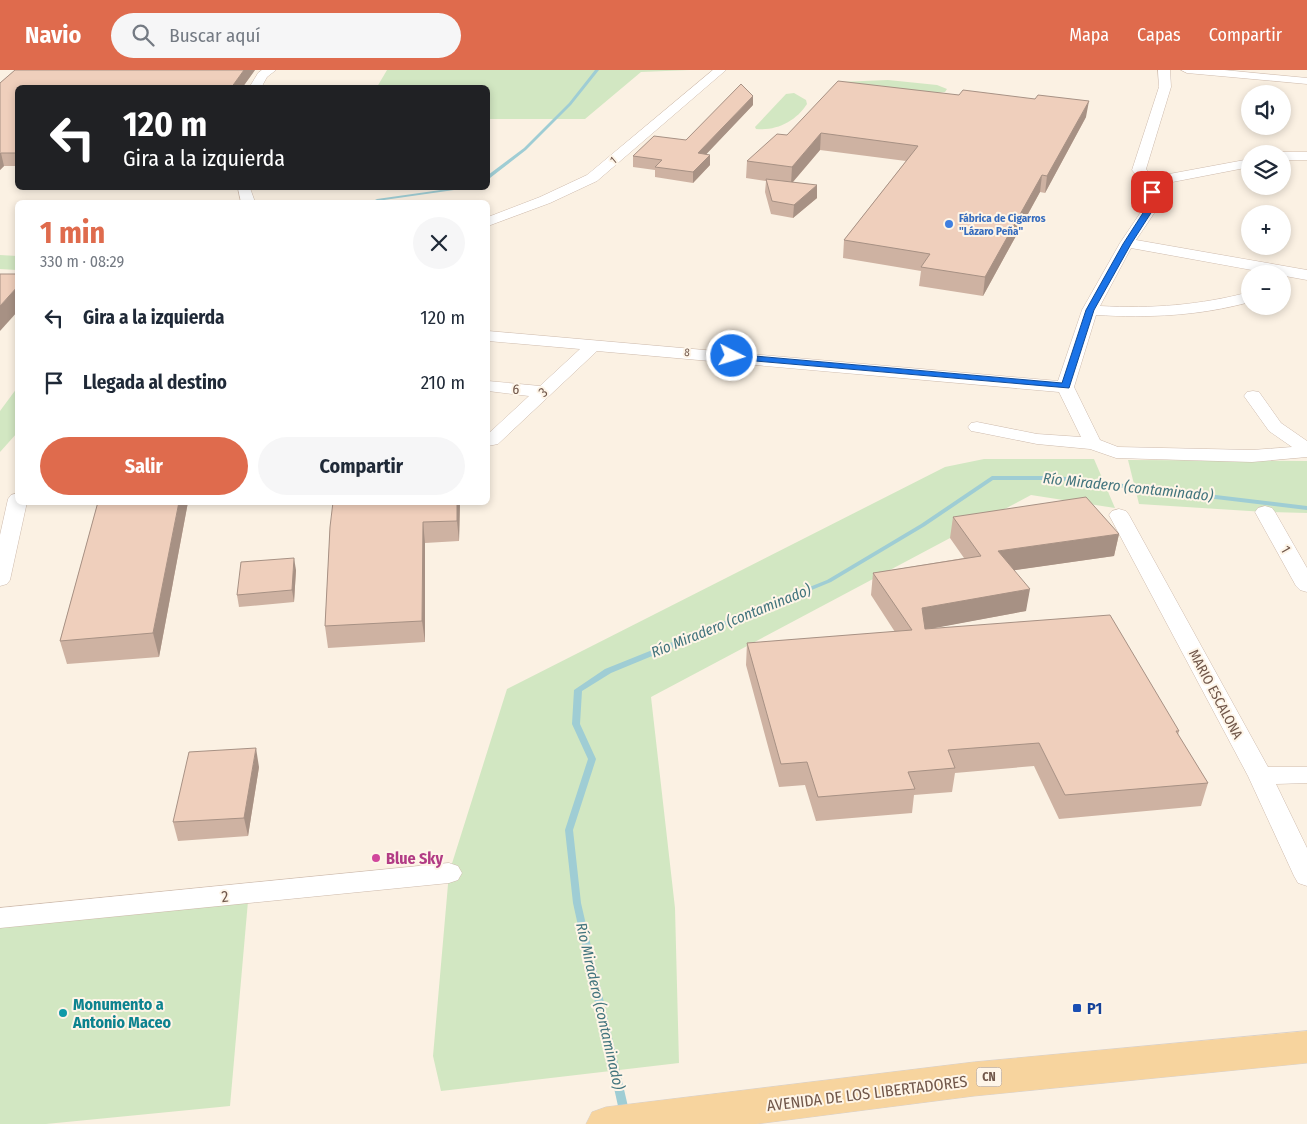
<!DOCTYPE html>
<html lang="es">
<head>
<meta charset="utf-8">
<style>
  body { margin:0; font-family:"Fira Sans Condensed",sans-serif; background:#f6f6f7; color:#1f2937; height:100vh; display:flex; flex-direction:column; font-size:19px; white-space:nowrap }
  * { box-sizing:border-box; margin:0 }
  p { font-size:16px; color:#747a83 }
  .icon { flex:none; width:28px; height:28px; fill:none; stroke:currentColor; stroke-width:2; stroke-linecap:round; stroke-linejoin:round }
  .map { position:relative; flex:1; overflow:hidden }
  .side { position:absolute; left:15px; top:130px; width:475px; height:305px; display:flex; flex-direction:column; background:#fff; border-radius:8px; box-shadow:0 2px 8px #0003 }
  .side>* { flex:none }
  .top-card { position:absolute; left:15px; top:15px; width:475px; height:105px; border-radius:8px; box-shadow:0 2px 8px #0003; background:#202124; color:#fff; overflow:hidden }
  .tools { position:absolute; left:1241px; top:15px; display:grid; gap:10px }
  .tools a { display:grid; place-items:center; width:50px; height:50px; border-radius:50%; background:#fff; box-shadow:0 2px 8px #0003; font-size:25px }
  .pin { position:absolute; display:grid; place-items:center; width:42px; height:42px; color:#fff; margin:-21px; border-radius:10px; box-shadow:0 2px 8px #0006 }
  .me { position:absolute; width:55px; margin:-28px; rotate:95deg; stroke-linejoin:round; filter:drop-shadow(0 0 4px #0008) }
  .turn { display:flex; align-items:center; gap:18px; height:105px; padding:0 25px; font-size:22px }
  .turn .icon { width:65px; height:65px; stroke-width:2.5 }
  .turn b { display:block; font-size:35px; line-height:42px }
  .round { display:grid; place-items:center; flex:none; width:52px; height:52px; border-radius:26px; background:#f6f6f7 }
  .overview { display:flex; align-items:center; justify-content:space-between; height:85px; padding:0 25px }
  h1 { font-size:30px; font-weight:700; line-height:38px; color:#df6b4d }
  .cta { display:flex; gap:10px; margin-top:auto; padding:10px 25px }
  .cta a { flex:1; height:58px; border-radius:30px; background:#df6b4d; color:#fff; font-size:20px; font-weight:700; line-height:58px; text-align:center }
  .cta a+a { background:#f6f6f7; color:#1f2937 }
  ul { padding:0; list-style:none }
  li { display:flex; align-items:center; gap:15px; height:65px; padding:0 25px }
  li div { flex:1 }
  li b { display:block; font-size:19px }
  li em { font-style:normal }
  header { display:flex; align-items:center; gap:30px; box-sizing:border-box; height:70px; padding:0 25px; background:#df6b4d; color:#fff }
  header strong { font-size:24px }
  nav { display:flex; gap:28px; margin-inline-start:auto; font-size:18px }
  .search { width:350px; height:45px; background:#f6f6f7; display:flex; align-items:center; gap:12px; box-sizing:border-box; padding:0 18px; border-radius:28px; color:#747a83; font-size:19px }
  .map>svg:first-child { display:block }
  .green { fill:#d2e7c2 }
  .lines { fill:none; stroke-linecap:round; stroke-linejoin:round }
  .stream { fill:#9fcdd4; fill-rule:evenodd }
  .minor-casing { stroke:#cebbad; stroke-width:1 }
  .primary-casing { stroke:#d7d0cc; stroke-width:1 }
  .minor { fill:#fff; fill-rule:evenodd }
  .primary { fill:#f7d49e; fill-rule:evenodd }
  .wall { fill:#ceb2a2 }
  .shaded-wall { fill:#a79184 }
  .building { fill:#efcfbc; stroke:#a79184 }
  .route { fill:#1a73e8; stroke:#114b97 }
  .shop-dot { fill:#3f7fe0; stroke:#fef5e8; stroke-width:2 }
  .hotel-dot { fill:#d1479c; stroke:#fef5e8; stroke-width:2 }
  .transit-dot { fill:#1a4fb4; stroke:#fef5e8; stroke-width:2 }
  .culture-dot { fill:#0f9aa8; stroke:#fef5e8; stroke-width:2 }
  .labels { text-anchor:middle; stroke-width:4; stroke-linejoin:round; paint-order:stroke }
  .far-street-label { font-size:11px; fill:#71574a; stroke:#fef5e8 }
  .far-shop-label { font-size:11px; font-weight:bold; fill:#366cbe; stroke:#fef5e8; text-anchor:start }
  .shield { fill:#fef5e8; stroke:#9b8679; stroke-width:1 }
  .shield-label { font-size:12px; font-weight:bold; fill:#71574a }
  .street-label { font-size:14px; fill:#71574a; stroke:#fef5e8 }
  .water-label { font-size:15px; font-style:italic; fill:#42747d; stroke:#fef5e8 }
  .near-hotel-label { font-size:16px; font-weight:bold; fill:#b23c85; stroke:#fef5e8; text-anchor:start }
  .near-street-label { font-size:16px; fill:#71574a; stroke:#fef5e8 }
  .near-culture-label { font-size:16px; font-weight:bold; fill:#0d838f; stroke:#fef5e8; text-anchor:start }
  .near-transit-label { font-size:16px; font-weight:bold; fill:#164399; stroke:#fef5e8; text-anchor:start }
</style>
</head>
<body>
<header>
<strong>Navio</strong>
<div class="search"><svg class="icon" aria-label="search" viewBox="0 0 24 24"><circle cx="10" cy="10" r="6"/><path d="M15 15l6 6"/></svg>Buscar aquí</div>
<nav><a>Mapa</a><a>Capas</a><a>Compartir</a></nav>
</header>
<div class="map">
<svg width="1307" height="1054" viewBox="0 0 1307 1054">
  <rect width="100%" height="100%" fill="#fbf1e3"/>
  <!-- green -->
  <g class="green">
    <polygon points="387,0 690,0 641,2 585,49 488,49 488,18 377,17"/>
    <polygon points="888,10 937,15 947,19 945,22 932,23 839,12"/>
    <path d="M794,23L806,30L807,34C796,51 777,61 756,59L755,57L786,24Z"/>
    <polygon points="0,185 17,186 17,200 0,199"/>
    <polygon points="17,318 17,363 0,382 0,341"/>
    <polygon points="984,389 1094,389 1115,438 1031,425 651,627 675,838 679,993 441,1021 433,986 449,803 507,619 945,397"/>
    <polygon points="1128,390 1307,391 1307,443 1265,442 1139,434"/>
    <polygon points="248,831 230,1036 46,1054 0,1054 0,857"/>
  </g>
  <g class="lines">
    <!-- stream -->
    <g class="stream">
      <polygon points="595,0 599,0 571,35 526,80 490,108 488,108 488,105 524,78 569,33"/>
      <polygon points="455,118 463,118 461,119 377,131 375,130 377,129"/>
      <polygon points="992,406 1057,406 1307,436 1307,440 1057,410 993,410 925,456 831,512 611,603 582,621 580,654 596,689 573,760 581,833 632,1054 622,1054 573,833 565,760 588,689 572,654 574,620 605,599 827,510 921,454"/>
    </g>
    <!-- minor casing -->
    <g class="minor-casing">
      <g id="minor">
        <polygon points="262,0 276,0 267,7 261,18 249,18 258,3"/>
        <polygon points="713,0 726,0 597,111 550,133 488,156 488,147 540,127 587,105"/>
        <path d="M1158,0H1170L1171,17L1146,99L1153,107L1250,89V97L1157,115L1161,133L1136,170L1307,200V210L1131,178L1100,236C1152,239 1200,235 1250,222V232C1199,246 1149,248 1096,245L1074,317L1100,370L1118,377L1252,380L1292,377L1269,361L1244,326L1247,322L1253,321L1259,322L1281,353L1307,371V387L1252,392L1116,388L1090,379L1037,374L977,362L971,361L968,357L971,353L977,352L1037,364L1081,367L1059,322L597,281L498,374L488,376V364L529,326L488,321V311L540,316L580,279L488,271V261L1058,311L1082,240L1120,173L1147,133L1143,113L1132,100L1159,17Z"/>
        <polygon points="1181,0 1224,0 1307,8 1307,14 1187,3"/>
        <polygon points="1282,82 1307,82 1307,90 1282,90 1282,84 1277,84"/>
        <polygon points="238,118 250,118 255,132 241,132"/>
        <polygon points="18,423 18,432 27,432 10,510 7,514 0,516 0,465 8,429 11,425"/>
        <polygon points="1265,436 1272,438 1275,442 1307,498 1307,522 1300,520 1296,516 1255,442 1258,438"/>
        <polygon points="1119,439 1126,441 1129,445 1268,697 1307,697 1307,713 1276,714 1307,778 1307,816 1298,813 1294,806 1248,706 1109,445 1112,441"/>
        <polygon points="449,793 458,796 462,803 458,810 449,813 0,858 0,838"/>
      </g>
    </g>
    <!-- primary casing -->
    <g class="primary-casing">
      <polygon id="primary" points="1307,961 1307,993 974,1026 756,1054 586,1054 592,1042 606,1037 974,992"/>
    </g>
    <!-- minor -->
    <use href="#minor" class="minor"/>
    <!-- primary -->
    <use href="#primary" class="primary"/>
  </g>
  <!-- wall -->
  <g class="wall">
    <polygon points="15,0 255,0 242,18 18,18 18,96 4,96 0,100 0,13"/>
    <polygon points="753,35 706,84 710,95 693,113 655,107 655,100 633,97 633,86 686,70"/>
    <polygon points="1086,47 1045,123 1040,122 983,226 919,216 921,201 843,188 844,170 906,91 820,80 793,112 817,128 793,148 771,144 765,122 766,111 746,108 747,91 787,65"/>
    <polygon points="98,432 188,432 159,587 67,594 60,571"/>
    <polygon points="460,432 459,471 425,473 425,572 328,578 325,556 330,457"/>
    <polygon points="953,447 1119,464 1114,486 1014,500 1026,541 927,559 1179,661 1178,665 1208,713 1201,736 1059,749 1034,696 955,703 952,722 914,725 912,743 816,751 805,715 779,717 746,595 747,573 895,562 871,525 873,503 964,488 950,468"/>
    <polygon points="296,500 294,532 239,537 237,525"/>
    <polygon points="259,697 248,766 178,771 173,752"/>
  </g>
  <!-- shaded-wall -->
  <g class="shaded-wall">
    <polygon points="244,0 255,0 242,18 231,18"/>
    <polygon points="753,26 753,35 697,94 698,83"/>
    <polygon points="1089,31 1086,47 1045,123 1047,106"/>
    <polygon points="821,63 820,80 791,114 792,97"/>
    <polygon points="1,83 4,96 0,100 0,84"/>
    <polygon points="710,85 710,95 693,113 693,102"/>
    <polygon points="1042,105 1040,122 983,226 985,207"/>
    <polygon points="817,115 817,128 793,148 794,135"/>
    <polygon points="18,216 18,241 0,261 0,236"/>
    <polygon points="179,432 188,432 159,587 153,563"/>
    <polygon points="457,432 460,432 459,471 457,451"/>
    <polygon points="423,452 425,473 425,572 422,551"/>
    <polygon points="1119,464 1114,486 995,503 998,481"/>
    <polygon points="294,488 296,500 294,532 292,520"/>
    <polygon points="1030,519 1026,541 919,561 922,538"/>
    <polygon points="256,678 259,697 248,766 244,748"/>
  </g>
  <!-- building -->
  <g class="building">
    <polygon points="15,0 244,0 231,18 18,18 18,83 1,83 0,84 0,13"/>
    <polygon points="838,11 959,25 963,20 1035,29 1038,25 1089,31 1047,106 1042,105 985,207 921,197 930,184 844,170 918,76 821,63 792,97 747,91 777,64 787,65"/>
    <polygon points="741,14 753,26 698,83 710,85 693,102 655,97 662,90 633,86 654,66 686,70"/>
    <polygon points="766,109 817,115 794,135 772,131"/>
    <polygon points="0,204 18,204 18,216 0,236"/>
    <polygon points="1086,427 1119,464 998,481 1030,519 922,538 925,559 1110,545 1179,661 1176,661 1208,713 1065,725 1039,673 948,680 955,698 908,702 915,719 818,727 807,692 781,694 747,573 912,560 873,503 981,486 953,447"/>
    <polygon points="98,432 179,432 153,563 60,571"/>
    <polygon points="333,432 457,432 457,451 423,452 422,551 325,556 330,457"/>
    <polygon points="294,488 292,520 237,525 241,492"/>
    <polygon points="256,678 244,748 173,752 189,682"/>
  </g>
  <!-- route -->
  <polygon class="route" points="1149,120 1156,122 1158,132 1131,174 1094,240 1069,318 732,289 728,286 732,284 1062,313 1086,240 1123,174 1150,132"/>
  <!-- markers -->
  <circle class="shop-dot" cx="949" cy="154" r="5"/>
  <circle class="hotel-dot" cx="376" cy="788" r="5"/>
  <rect class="transit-dot" x="1072" y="933" width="10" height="10" rx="2.5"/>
  <circle class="culture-dot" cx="63" cy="943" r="5"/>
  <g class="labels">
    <!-- far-street labels -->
    <g class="far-street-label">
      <text transform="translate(613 90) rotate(-40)" y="4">1</text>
      <text transform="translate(687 282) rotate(5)" y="4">8</text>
    </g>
    <!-- far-shop labels -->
    <g class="far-shop-label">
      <text x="959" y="152">Fábrica de Cigarros<tspan x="959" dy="13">"Lázaro Peña"</tspan></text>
    </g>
    <!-- shield labels -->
    <rect class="shield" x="976.5" y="997.5" width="25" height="19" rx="4"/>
    <g class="shield-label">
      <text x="989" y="1011">CN</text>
    </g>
    <!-- street labels -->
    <g class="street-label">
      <text transform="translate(516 319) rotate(6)" y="5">6</text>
      <text transform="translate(543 322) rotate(-43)" y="5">3</text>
      <text transform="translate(1286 479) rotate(60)" y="5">1</text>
      <text transform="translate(1216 624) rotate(62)" y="5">MARIO ESCALONA</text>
    </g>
    <!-- water labels -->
    <g class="water-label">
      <text transform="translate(1128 417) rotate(6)" y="5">Río Miradero (contaminado)</text>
      <text transform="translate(731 551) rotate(-22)" y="5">Río Miradero (contaminado)</text>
      <text transform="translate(600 936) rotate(77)" y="5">Río Miradero (contaminado)</text>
    </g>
    <!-- near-hotel labels -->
    <g class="near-hotel-label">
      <text x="386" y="794">Blue Sky</text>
    </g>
    <!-- near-street labels -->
    <g class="near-street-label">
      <text transform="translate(225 826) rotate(-6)" y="6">2</text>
      <text transform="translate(867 1023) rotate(-7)" y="6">AVENIDA DE LOS LIBERTADORES</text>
    </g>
    <!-- near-culture labels -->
    <g class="near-culture-label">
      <text x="73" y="940">Monumento a<tspan x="73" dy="18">Antonio Maceo</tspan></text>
    </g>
    <!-- near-transit labels -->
    <g class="near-transit-label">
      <text x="1087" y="944">P1</text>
    </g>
  </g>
</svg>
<div class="tools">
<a><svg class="icon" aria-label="sound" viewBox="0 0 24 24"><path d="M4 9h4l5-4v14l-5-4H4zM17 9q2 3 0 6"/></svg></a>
<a><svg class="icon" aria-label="layers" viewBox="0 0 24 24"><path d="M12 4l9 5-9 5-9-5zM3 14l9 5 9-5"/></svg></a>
<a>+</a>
<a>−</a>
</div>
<div class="pin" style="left:1152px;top:122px;background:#d93025"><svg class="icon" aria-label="arrive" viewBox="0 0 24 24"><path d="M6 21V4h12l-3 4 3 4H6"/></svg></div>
<svg class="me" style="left:732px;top:286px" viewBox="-20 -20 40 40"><circle r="17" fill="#1a73e8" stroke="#fff" stroke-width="3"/><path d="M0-11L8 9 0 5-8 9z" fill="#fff"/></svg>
<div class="top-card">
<div class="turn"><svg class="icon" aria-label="left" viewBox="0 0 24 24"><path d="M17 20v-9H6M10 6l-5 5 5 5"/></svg><div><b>120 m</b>Gira a la izquierda</div></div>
</div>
<section class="side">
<div class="overview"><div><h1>1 min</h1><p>330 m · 08:29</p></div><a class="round"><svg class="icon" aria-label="close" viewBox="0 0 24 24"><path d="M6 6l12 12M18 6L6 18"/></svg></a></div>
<ul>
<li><svg class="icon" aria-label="left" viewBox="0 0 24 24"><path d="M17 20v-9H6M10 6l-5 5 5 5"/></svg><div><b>Gira a la izquierda</b></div><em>120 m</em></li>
<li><svg class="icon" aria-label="arrive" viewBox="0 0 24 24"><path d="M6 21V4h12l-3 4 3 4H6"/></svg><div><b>Llegada al destino</b></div><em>210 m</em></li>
</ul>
<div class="cta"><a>Salir</a><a>Compartir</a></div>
</section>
</div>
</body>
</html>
